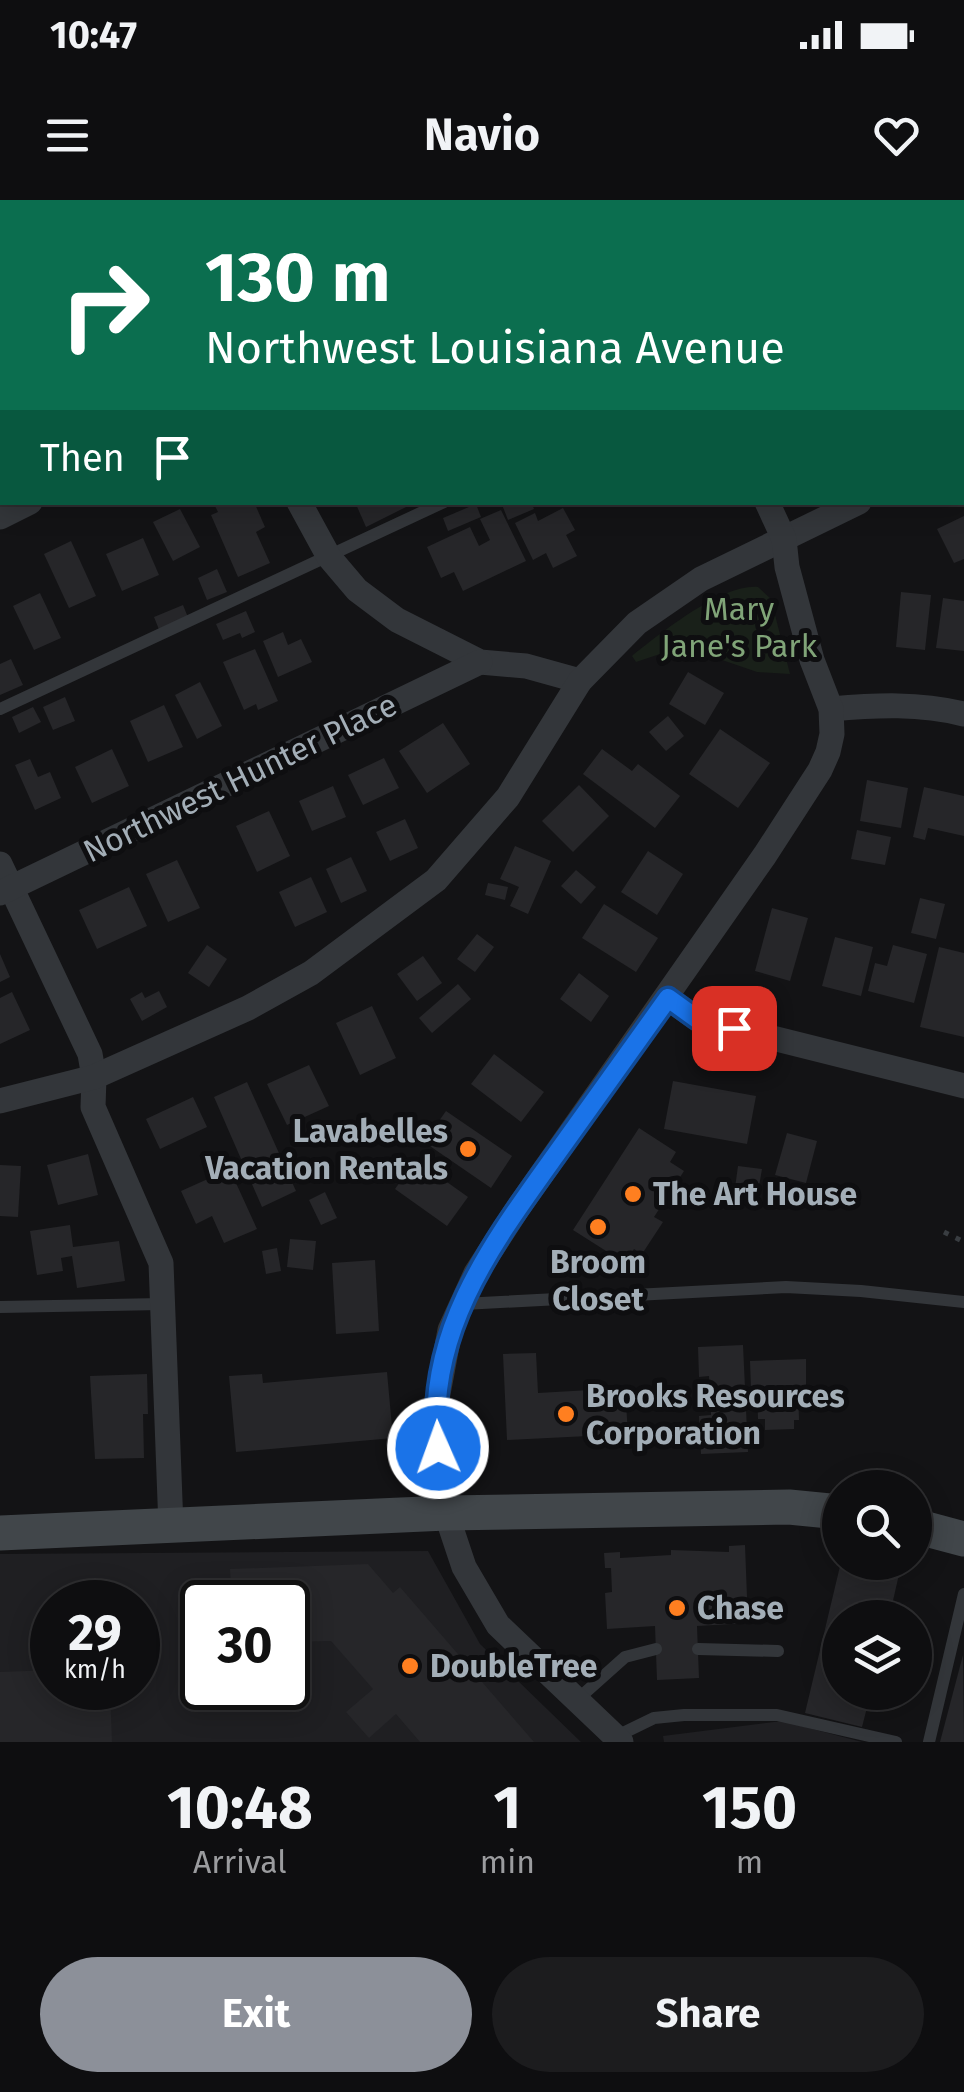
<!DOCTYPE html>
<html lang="en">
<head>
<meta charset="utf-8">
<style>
  body { margin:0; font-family:"Fira Sans",sans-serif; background:#1c1c1e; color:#f1f3f6; height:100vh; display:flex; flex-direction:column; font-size:38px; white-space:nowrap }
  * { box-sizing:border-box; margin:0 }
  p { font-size:32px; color:#9b9c9f }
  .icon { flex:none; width:55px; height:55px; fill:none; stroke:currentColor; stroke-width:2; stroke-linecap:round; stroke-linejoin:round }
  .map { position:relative; height:1542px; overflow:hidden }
  .side { display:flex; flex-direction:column; background:#0e0e10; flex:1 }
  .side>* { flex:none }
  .guide { position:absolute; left:0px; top:0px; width:965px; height:305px; box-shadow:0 5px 25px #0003,0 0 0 2px #2e2e30; background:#0b6e4f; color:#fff; overflow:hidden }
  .fabs { position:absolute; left:822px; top:1270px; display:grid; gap:20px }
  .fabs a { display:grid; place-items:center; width:110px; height:110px; border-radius:50%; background:#0e0e10; box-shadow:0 5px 25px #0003,0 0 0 2px #2e2e30; font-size:50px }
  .speed { position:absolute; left:30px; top:1380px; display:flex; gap:20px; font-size:50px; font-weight:700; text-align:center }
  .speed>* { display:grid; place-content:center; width:130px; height:130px; border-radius:50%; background:#0e0e10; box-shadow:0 5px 25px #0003,0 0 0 2px #2e2e30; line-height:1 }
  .speed small { font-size:25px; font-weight:400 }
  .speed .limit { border:5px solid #111; border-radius:15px; background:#fff; color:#111 }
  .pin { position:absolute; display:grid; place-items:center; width:85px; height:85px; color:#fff; margin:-42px; border-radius:20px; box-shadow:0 5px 15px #0006 }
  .me { position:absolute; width:110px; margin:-55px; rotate:358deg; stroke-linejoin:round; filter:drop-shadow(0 0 8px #0008) }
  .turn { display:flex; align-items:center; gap:35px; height:210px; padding:0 40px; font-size:45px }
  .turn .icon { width:130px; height:130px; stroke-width:2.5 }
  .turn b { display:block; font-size:70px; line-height:85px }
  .then { display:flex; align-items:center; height:95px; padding:0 40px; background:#0003; gap:20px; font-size:38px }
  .eta { display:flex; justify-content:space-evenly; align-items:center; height:170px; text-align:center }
  .eta b { font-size:60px; font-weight:700; line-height:70px }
  .cta { display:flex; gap:20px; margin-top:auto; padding:20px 40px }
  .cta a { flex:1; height:115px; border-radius:60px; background:#8c9099; color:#fff; font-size:40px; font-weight:700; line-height:115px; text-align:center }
  .cta a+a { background:#1c1c1e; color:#f1f3f6 }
  .status { display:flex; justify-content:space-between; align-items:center; height:70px; padding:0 50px; background:#0e0e10; direction:ltr }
  .status svg { height:28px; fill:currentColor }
  header { display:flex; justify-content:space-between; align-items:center; height:130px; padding:0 40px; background:#0e0e10; font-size:45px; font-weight:700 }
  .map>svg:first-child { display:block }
  .built { fill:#1f1f22; fill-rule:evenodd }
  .green { fill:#192019 }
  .building { fill:#262629 }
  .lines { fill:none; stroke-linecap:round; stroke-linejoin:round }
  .path { stroke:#393d41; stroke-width:5; stroke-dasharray:5 8; stroke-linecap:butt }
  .lane { stroke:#33363a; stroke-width:12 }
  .street { stroke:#33363a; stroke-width:25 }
  .secondary { stroke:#41464a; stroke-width:35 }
  .route-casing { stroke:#114b97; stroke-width:25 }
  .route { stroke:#1a73e8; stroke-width:18 }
  .poi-dot { fill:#ff7f20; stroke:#0e0e10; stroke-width:4 }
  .labels { text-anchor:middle; stroke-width:10; stroke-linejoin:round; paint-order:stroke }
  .park-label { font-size:32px; fill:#80a478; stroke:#0e0e10 }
  .street-label { font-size:32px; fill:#a3aeb7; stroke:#0e0e10 }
  .poi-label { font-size:32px; font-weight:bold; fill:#a3aeb7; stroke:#0e0e10; text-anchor:start }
</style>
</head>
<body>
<div class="status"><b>10:47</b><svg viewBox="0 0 49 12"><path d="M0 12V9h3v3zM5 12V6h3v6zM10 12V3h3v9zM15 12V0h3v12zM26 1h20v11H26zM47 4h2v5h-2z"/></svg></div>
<header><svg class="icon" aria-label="menu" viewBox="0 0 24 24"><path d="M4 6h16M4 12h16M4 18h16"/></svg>Navio<svg class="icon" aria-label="heart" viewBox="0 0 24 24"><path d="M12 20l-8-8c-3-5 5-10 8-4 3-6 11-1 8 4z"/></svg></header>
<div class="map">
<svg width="964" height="1542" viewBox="0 0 964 1542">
  <rect width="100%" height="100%" fill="#131315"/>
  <!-- built -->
  <g class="built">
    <path d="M428,1351L480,1444L581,1542H0V1354ZM52,1402H138V1488H52ZM202,1402H288V1488H202Z"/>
    <polygon points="782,1521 862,1542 664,1542 663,1536"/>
  </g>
  <!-- green -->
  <path class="green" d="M758,387L771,399L790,474L757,472L693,450L669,451L636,462L632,456C660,434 721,384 758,387Z"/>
  <!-- building -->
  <g class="building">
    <polygon points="213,302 254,302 265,327 256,332 270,363 238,377 211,315 218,312"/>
    <polygon points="355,302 416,302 366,327"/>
    <polygon points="501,302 531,302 534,309 508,320"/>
    <polygon points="476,304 481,317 448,331 443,318"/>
    <polygon points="563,308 575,330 566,335 577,356 553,368 546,353 533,360 515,323 535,313 538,321"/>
    <polygon points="180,309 200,347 173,361 153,322"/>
    <polygon points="501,310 526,361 463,391 454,372 441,378 427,347 470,327 479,346 490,340 480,319"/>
    <polygon points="964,316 964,359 954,363 937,329"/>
    <polygon points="143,338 159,375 122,391 106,354"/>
    <polygon points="71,341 96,396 69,408 44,354"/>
    <polygon points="217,369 227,392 207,400 198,378"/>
    <polygon points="901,392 931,395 925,450 896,447"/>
    <polygon points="40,393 61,438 34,450 13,406"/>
    <polygon points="943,398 964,401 964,451 936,448"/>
    <polygon points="183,405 189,420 160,432 154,417"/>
    <polygon points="246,411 255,432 242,438 240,433 223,440 216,424"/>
    <polygon points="283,432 288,445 301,439 312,462 278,477 263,441"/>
    <polygon points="255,449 278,501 258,510 256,504 244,510 223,462"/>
    <polygon points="11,459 23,485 0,495 0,464"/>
    <polygon points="688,472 724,493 705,525 669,504"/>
    <polygon points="200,482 222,526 197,539 175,495"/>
    <polygon points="65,497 75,521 53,530 43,507"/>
    <polygon points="164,505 183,547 148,562 130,521"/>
    <polygon points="33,507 41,522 19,533 12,517"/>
    <polygon points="668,516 684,536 666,551 649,532"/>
    <polygon points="443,523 470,564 427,593 399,551"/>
    <polygon points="720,529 770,563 738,608 689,574"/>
    <polygon points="112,549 129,586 92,603 75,567"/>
    <polygon points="602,549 632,571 638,564 680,596 655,628 583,574"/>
    <polygon points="384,558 399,588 363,605 348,575"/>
    <polygon points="30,559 38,577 50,572 61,598 35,610 15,565"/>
    <polygon points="867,580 908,588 901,628 860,621"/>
    <polygon points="579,585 609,616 573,652 542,621"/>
    <polygon points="333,586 346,617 312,631 299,601"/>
    <polygon points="924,587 964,596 964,636 928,628 925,640 913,637"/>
    <polygon points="269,611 290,656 257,672 236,626"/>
    <polygon points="405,619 418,648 390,661 376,632"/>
    <polygon points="857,630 891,637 885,665 851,659"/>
    <polygon points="515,646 551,661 528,714 510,706 519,687 500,679"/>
    <polygon points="648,651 683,674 657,715 621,692"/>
    <polygon points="351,657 367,691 341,703 326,669"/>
    <polygon points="177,660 200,708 168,722 146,674"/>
    <polygon points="576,670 596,687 581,704 561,686"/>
    <polygon points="311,677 327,712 295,727 279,692"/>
    <polygon points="488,683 508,687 505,700 485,695"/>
    <polygon points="129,687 147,726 97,749 79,710"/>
    <polygon points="920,698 945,704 936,739 911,733"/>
    <polygon points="604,704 658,738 636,772 582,738"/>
    <polygon points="772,708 808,718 790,781 755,771"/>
    <polygon points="477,734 494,747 475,772 457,759"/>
    <polygon points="835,737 873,747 861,796 822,786"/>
    <polygon points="207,745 227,759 209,787 188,773"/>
    <polygon points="893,745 927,754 914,803 868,791 875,763 887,766"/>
    <polygon points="939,747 964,753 964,837 920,827"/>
    <polygon points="0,754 10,777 0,782"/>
    <polygon points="423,756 442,783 417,801 397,774"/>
    <polygon points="579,773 609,796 591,822 560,799"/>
    <polygon points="458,784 471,799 432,833 419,818"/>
    <polygon points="159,791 167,807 142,821 130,799 142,792 145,798"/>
    <polygon points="12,792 30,830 0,844 0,798"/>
    <polygon points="372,806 396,858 360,875 336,823"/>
    <polygon points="494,854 544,892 521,922 471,884"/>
    <polygon points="309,865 329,906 287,925 267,884"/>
    <polygon points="673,881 756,896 747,944 664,929"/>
    <polygon points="247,882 296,991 262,1007 214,897"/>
    <polygon points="193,897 207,927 160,949 146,919"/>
    <polygon points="446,911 512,956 491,988 424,942"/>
    <polygon points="639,928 676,952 670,962 684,971 654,1017 663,1022 642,1054 634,1049 625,1063 573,1030"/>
    <polygon points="787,933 817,941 806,983 775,975"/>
    <polygon points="88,954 98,995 58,1005 47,965"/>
    <polygon points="225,959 257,1029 224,1043 212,1016 196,1024 181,991 210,978 205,968"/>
    <polygon points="416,960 468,997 447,1026 395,989"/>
    <polygon points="0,965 21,966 18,1017 0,1016"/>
    <polygon points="738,966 762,969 758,992 735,988"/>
    <polygon points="325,992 337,1018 321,1025 309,1000"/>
    <polygon points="70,1025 73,1047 119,1041 125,1081 77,1088 72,1056 61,1058 63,1071 37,1075 30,1031"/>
    <polygon points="290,1039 316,1041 313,1070 287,1067"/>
    <polygon points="277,1048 281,1071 266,1074 262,1051"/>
    <polygon points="375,1060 379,1131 336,1134 332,1063"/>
    <polygon points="743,1145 748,1252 701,1254 699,1216 711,1215 709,1176 699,1177 698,1147"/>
    <polygon points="536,1153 538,1193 625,1188 628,1234 507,1240 503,1154"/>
    <polygon points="806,1159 806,1186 798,1186 799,1220 794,1220 794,1229 765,1230 765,1219 758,1219 757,1188 751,1189 750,1161"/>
    <polygon points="387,1172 393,1238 236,1252 229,1176 262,1174 263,1183"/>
    <polygon points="147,1174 148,1214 143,1214 144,1258 95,1259 90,1176"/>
    <polygon points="745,1345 748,1423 697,1426 699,1478 657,1480 655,1426 607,1429 605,1393 612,1392 611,1368 605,1368 604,1353 620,1352 620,1358 671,1355 671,1350 729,1352 729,1346"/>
    <polygon points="841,1362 885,1362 896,1365 900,1370 889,1418 840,1418 840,1492 871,1492 862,1527 805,1513"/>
    <polygon points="368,1364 393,1393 400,1387 534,1542 420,1542 396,1514 369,1538 346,1512 373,1489 331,1441 288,1442 288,1402 219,1402 218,1389 231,1389 230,1369"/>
    <polygon points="963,1455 964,1542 940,1542"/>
    <polygon points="52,1470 52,1488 110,1488 112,1542 0,1542 0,1472"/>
  </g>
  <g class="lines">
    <!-- path -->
    <polyline class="path" points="944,1032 964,1042"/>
    <!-- lane -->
    <g class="lane">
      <polyline points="263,2 269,0"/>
      <polyline points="962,58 964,57"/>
      <polyline points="0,126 2,125"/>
      <polyline points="0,509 444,302"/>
      <polyline points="463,1104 786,1087 861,1091 964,1102"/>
      <polyline points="0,1107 162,1104"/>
      <polyline points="698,1449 778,1451"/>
      <polyline points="578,1499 625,1457 656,1449"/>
      <polyline points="617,1536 654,1518 684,1515 777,1515 896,1542"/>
      <polyline points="929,1542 964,1394"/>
    </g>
    <!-- street -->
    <g class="street">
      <polyline points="157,0 158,2"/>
      <polyline points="625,0 626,2"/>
      <polyline points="676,2 682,0"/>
      <polyline points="962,252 964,251"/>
      <polyline points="299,302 329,357 357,390 397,420 480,462 526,466 580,481"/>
      <polyline points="0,317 30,302"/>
      <path d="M831,509C877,505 919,503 964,514"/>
      <polyline points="0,664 90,854 94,877 93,907 161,1063 171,1327"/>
      <polyline points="0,693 480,462"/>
      <polyline points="668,798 697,819 964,886"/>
      <polyline points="0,901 94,877 248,808 311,773 436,680 508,597 580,481 637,423 701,379 859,302"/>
      <polyline points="621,1542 498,1425 464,1367 446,1313 434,1215 450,1130 476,1073 518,1008 765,655 820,570 828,552 832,534 831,509 812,460 787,367 784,339 767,302"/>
    </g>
    <!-- secondary -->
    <g class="secondary">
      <polyline points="915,1326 964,1339"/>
      <polyline points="0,1333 446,1313 789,1307 840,1312"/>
    </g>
  </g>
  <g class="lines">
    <!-- route casing -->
    <g class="route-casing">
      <path id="route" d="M438,1248C424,1133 494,1041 557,953C594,901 631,849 668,798L697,819L734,828"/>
    </g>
    <!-- route -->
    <use href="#route" class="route"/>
  </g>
  <!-- markers -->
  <g class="poi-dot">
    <circle cx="468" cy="949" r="10"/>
    <circle cx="633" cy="994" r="10"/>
    <circle cx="598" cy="1027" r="10"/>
    <circle cx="566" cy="1214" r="10"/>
    <circle cx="677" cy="1408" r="10"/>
    <circle cx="410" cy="1466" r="10"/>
  </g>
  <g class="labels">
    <!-- park labels -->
    <g class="park-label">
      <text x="739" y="420">Mary<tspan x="739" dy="37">Jane's Park</tspan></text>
    </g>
    <!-- street labels -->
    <g class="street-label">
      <text transform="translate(240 578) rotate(-26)" y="11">Northwest Hunter Place</text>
    </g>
    <!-- poi labels -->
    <g class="poi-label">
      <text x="448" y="942" text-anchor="end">Lavabelles<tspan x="448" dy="37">Vacation Rentals</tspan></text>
      <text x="653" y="1005">The Art House</text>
      <text x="598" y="1073" text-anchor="middle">Broom<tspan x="598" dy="37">Closet</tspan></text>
      <text x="586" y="1207">Brooks Resources<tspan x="586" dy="37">Corporation</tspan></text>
      <text x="697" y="1419">Chase</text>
      <text x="430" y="1477">DoubleTree</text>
    </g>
  </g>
</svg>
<div class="fabs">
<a><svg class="icon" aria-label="search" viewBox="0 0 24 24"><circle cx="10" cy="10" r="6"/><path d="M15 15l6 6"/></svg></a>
<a><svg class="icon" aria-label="layers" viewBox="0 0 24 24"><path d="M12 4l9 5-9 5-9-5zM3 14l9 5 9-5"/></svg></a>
</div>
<div class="speed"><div>29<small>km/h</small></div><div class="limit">30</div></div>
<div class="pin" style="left:734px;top:828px;background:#d93025"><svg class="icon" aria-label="arrive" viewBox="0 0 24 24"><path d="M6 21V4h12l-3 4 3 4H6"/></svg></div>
<svg class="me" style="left:438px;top:1248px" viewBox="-20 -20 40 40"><circle r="17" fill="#1a73e8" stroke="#fff" stroke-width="3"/><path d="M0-11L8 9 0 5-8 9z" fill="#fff"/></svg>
<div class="guide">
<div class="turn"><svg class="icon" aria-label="right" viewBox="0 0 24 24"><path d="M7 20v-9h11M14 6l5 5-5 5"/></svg><div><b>130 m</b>Northwest Louisiana Avenue</div></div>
<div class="then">Then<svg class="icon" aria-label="arrive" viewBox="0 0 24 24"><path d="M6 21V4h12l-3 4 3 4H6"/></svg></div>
</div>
</div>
<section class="side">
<div class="eta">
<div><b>10:48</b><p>Arrival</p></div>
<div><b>1</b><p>min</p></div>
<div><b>150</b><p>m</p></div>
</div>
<div class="cta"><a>Exit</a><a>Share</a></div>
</section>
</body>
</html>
